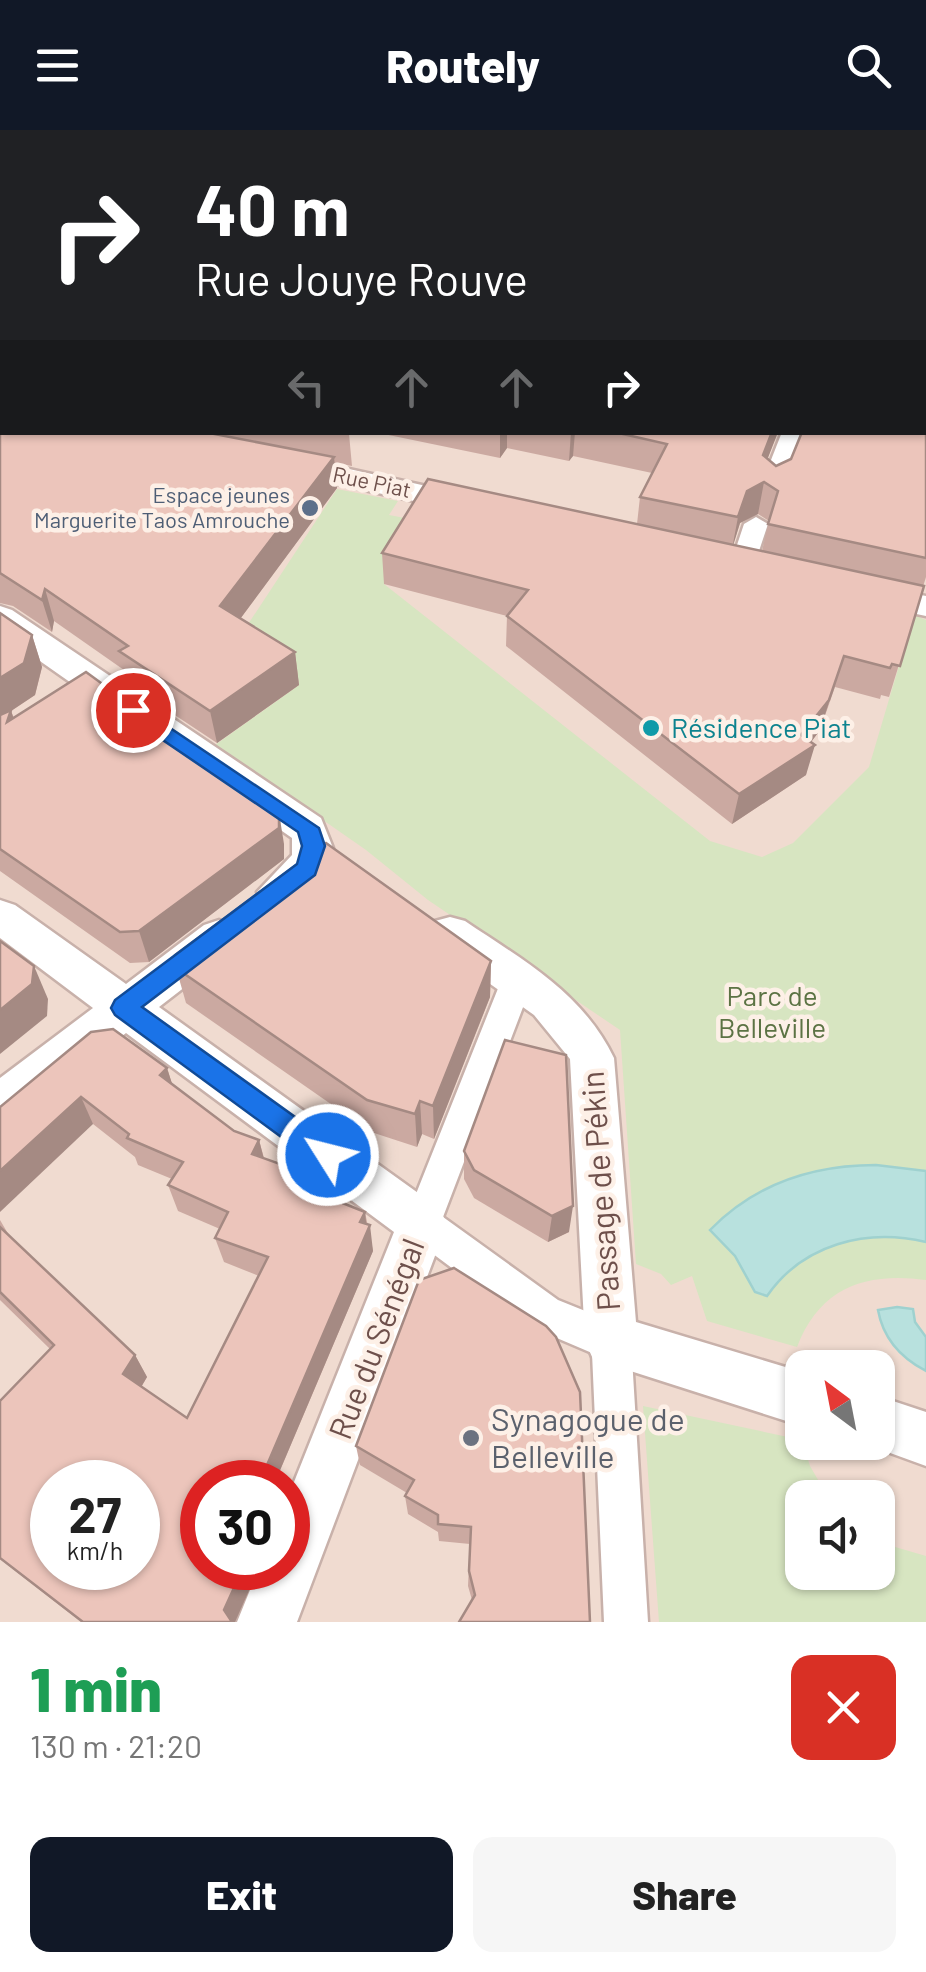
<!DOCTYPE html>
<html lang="en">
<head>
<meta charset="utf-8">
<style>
  body { margin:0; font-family:Barlow,sans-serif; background:#f6f6f6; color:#222; height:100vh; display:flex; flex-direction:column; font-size:38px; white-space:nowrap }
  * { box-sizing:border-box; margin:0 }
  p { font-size:32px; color:#767676 }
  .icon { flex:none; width:55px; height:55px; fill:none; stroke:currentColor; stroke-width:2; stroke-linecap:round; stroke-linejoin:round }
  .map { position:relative; height:1492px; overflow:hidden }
  .side { display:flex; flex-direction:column; background:#fff; flex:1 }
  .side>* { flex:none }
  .guide { position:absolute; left:0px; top:0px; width:928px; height:305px; box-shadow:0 2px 8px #0004; background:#202124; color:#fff; overflow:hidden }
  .needle { width:65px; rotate:328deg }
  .tools { position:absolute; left:785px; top:1220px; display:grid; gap:20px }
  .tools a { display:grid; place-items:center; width:110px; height:110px; border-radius:20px; background:#fff; box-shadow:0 2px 8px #0004; font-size:50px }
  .speed { position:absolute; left:30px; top:1330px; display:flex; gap:20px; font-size:50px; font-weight:700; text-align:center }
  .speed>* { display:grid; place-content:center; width:130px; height:130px; border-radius:50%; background:#fff; box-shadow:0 2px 8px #0004; line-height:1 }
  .speed small { font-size:25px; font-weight:400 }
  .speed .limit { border:15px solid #d22; background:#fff; color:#111 }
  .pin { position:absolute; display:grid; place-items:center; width:85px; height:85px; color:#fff; margin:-42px; border:5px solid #fff; border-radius:50%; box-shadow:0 2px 10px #0007 }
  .me { position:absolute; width:110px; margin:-55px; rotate:306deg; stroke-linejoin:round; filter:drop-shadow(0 0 8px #0008) }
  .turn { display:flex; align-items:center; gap:35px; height:210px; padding:0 30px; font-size:45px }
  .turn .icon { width:130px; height:130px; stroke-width:2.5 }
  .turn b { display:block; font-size:70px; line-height:85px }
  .lanes { display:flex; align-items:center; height:95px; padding:0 30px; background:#0003; justify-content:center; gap:50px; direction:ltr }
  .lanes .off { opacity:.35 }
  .round { display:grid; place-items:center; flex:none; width:105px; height:105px; border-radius:20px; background:#f6f6f6 }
  .headline { display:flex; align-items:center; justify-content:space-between; height:170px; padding:0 30px }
  h1 { font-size:60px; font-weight:800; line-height:75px; color:#1e9e55 }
  .cta { display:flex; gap:20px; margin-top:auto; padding:20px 30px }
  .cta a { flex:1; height:115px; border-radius:20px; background:#111827; color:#fff; font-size:40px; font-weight:800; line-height:115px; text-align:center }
  .cta a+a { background:#f6f6f6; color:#222 }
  header { display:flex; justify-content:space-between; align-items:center; height:130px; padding:0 30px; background:#111827; color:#fff; font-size:45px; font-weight:800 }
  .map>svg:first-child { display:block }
  .residential { fill:#f0dbd0; fill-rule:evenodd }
  .green { fill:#d7e5c1 }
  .water { fill:#b8e1de; stroke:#9fd1cf; stroke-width:2.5 }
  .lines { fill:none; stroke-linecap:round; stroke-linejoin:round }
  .service-casing { stroke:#c8b1aa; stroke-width:5 }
  .pedestrian-casing { stroke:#c8b1aa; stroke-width:5 }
  .minor-casing { stroke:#c8b1aa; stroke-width:5 }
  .service { fill:#fff; fill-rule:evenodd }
  .pedestrian { fill:#fff; fill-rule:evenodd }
  .minor { fill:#fff; fill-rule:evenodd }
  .wall { fill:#cba9a1; fill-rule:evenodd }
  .shaded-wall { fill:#a58a83 }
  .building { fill:#ecc5bb; stroke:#a58a83; stroke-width:2.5; fill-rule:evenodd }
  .route { fill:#1a73e8; stroke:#114b97; stroke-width:2.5 }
  .service-dot { fill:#5c6f8a; stroke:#fdf0e7; stroke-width:4 }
  .culture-dot { fill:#0f9aa8; stroke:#fdf0e7; stroke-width:4 }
  .worship-dot { fill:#6b7280; stroke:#fdf0e7; stroke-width:4 }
  .labels { text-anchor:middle; stroke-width:9; stroke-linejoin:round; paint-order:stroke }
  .far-street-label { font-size:22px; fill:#6e504b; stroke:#fdf0e7 }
  .far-service-label { font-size:22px; fill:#4e5e75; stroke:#fdf0e7; text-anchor:end }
  .culture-label { font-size:28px; fill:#0d838f; stroke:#fdf0e7; text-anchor:start }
  .park-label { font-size:28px; fill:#5c7344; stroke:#fdf0e7 }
  .near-street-label { font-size:32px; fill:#6e504b; stroke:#fdf0e7 }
  .near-worship-label { font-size:32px; fill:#5b616d; stroke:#fdf0e7; text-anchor:start }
</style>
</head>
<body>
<header><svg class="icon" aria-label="menu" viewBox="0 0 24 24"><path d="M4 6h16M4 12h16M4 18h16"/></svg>Routely<svg class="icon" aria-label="search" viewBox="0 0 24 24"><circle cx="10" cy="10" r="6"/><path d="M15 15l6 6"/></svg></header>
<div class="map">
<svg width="926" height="1492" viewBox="0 0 926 1492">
  <rect width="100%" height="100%" fill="#f9ebe1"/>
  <!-- residential -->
  <path class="residential" d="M0,0H926V1492H0ZM2,2H925V302H2ZM802,1238H878V1312H802ZM52,1352H138V1438H52ZM202,1352H288V1438H202ZM802,1368H878V1442H802Z"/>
  <!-- green -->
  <g class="green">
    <path d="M337,359L398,371L389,385L421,391L384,454L710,711L762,727L793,713L869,637L914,485L926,490V1150C866,1142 820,1157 797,1217L707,1191L692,1146L671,1155L661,1144L636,1134L620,900L428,770L366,720L215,615L299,555L235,514Z"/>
    <polygon points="643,1276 802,1310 810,1336 828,1367 802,1368 802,1442 878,1442 878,1412 926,1426 926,1492 659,1492"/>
  </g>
  <!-- water -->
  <g class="water">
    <path d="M876,1035L926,1041V1112C866,1098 803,1114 767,1166L755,1162L735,1126L710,1100C755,1054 812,1035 876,1035Z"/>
    <path d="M897,1177L913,1179L915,1192L926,1207V1241C901,1228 883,1208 878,1180Z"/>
  </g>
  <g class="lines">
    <!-- service casing -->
    <g class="service-casing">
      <rect id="service" x="925" y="158" width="1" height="8"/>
    </g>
    <!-- pedestrian casing -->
    <g class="pedestrian-casing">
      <g id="pedestrian">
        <polygon points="782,302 803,302 782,358 771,365 760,358"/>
        <polygon points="756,387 768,394 754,436 742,443 734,441 730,436 744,394"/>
        <polygon points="517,838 528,842 533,851 443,1087 558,1170 625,1197 631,1211 648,1492 604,1492 592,1223 531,1197 409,1106 404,1094 501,851 506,842"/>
      </g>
    </g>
    <!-- minor casing -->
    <g class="minor-casing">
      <g id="minor">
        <polygon points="285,325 472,366 487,375 472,384 275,340 270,334"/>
        <polygon points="866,454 926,466 926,486 854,471 850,464 854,457"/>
        <path d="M0,476L12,480L321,688L333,718C327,748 295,783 263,773L257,762L292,725V708L0,503Z"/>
        <polygon points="0,770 15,775 126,854 204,795 219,790 234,795 240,807 234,819 159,877 439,1078 447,1094 297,1492 237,1492 259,1438 288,1438 288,1367 394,1102 126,903 16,988 0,994 0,948 93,878 0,808"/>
        <path d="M450,787L465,791C524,831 582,862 614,928L636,1192L802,1242V1296L593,1229L585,1211L570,929L534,885L435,815L429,803L435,791Z"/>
        <polygon points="878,1266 926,1282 926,1336 860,1312 878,1312"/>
      </g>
    </g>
    <!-- service -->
    <use href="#service" class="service"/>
    <!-- pedestrian -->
    <use href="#pedestrian" class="pedestrian"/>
    <!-- minor -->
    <use href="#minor" class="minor"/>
  </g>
  <!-- wall -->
  <g class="wall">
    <polygon points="0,0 926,0 926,145 925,2 2,2 2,224 0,226"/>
    <path d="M926,191V447L889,567L881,565L880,569L835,557L820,600L811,612L806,645L732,694L506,516L507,486L384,454L382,423L637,394L640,367L652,343L573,326L569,331L507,318L500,328L374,302H778L767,329L776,336L791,329ZM758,384L769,391L762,421L733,415L740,393Z"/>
    <polygon points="0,248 2,302 345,302 349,304 352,336 335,333 337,358 240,489 295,522 299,555 217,613 128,554 124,540 54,491 52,502 13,476 0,473"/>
    <polygon points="0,483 32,505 42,537 35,565 11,581 14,588 284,714 284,729 149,832 130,833 0,741"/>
    <polygon points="491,831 490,867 434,1009 422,1004 417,1017 371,1002 186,873 176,838"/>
    <polygon points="566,925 569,1102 548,1112 474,1068 464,1049 464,1021"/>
    <polygon points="167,938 172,954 234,1001 259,1010 264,1028 311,1045 315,1062 365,1082 373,1121 276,1350 259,1438 235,1492 81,1492 0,1429 0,1271 50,1219 0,1170 0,1090 10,1107 135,1225 147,1247 141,1257 187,1288 259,1146 224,1132 215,1108 220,1099 178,1081 168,1055 172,1049 138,1035 135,1027 93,994 0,977"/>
    <polygon points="419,1150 590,1492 472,1470 468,1456 470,1414 439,1411 438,1402 408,1384 405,1366 407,1363 360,1335 356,1316"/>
  </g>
  <!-- shaded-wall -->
  <g class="shaded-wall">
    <polygon points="500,302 507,302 507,318 500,328"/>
    <polygon points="571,302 575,302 573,326 569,331"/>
    <polygon points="772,302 778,302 757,356 764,352 758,384 740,393 732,419 738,387 747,361"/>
    <polygon points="334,327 337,358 226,508 220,476"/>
    <polygon points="45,459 54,491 52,502 42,470"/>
    <polygon points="32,505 42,537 35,565 11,581 22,612 0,588 0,548"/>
    <polygon points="295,522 299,555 217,613 210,581"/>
    <polygon points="844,526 820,600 803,623 815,615 806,645 732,694 739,664 801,605"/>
    <polygon points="279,683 284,714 284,729 149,832 139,801"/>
    <polygon points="491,831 490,867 434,1009 433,976"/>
    <polygon points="34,836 48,869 47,886 0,924 0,880"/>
    <polygon points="167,938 176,966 160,945"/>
    <polygon points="81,967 93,994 0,1082 0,1041"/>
    <polygon points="420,971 422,1004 417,1017 415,984"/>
    <polygon points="259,1010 266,1037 252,1024"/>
    <polygon points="311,1045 316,1071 305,1058"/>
    <polygon points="573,1076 569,1102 548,1112 552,1086"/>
    <polygon points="365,1082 367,1101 370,1095 373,1121 275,1352 264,1342"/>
    <polygon points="135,1225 147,1247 136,1266 123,1244"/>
    <polygon points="243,1438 259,1438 235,1492 232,1492 224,1480"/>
  </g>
  <!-- building -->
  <g class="building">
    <polygon points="0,0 926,0 926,114 925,2 2,2 2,197 0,196"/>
    <polygon points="926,191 926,428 768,394 778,361 764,352 747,361 738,387 640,367 667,314 614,302 772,302 763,325 776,336 791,329 802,302 925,302"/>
    <polygon points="2,247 2,302 204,302 334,327 220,476 295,522 210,581 119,521 128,516 45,459 42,470 0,443 0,248"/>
    <polygon points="428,349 924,456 900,536 892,534 890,538 844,526 829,570 801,605 815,615 739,664 507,486 528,460 382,423"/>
    <polygon points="0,483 32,505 24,533 0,548"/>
    <polygon points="86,542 279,683 279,698 139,801 120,802 0,719 0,585 11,580 7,592"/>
    <polygon points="326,713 491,831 433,976 420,971 415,984 367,970 176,838 175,825"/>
    <polygon points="0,811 34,836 32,854 0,880"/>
    <path d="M113,899L167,938L160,945L234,1001L259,1010L252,1024L311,1045L305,1058L365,1082L360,1092L370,1095L264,1342L277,1352H202V1438H243L224,1480L232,1492H83L0,1428V1271L54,1215L0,1162V1097L135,1225L123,1244L187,1288L268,1127L215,1108L228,1082L168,1055L183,1032L127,1008L129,1004L81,967L0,1041V977L91,902ZM52,1352H138V1438H52Z"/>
    <polygon points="505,910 566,925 573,1076 552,1086 474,1040 464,1021"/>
    <polygon points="454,1138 546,1196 556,1207 580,1262 590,1492 459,1492 475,1465 469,1441 471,1397 438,1394 438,1385 405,1366 414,1350 356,1316 419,1150"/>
  </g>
  <!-- route -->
  <polygon class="route" points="133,573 319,698 325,716 315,745 142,877 337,1017 341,1025 337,1034 328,1037 318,1034 115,885 111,878 115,870 297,734 302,716 298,702 126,585 126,575"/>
  <!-- markers -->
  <circle class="service-dot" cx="310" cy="378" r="10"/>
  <circle class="culture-dot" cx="651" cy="598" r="10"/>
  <circle class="worship-dot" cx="471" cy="1308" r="10"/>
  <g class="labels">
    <!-- far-street labels -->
    <g class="far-street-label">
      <text transform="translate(372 352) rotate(12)" y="8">Rue Piat</text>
    </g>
    <!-- far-service labels -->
    <g class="far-service-label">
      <text x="290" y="373">Espace jeunes<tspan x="290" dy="25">Marguerite Taos Amrouche</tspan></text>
    </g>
    <!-- culture labels -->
    <g class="culture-label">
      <text x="671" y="608">Résidence Piat</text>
    </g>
    <!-- park labels -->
    <g class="park-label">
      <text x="772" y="876">Parc de<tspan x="772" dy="32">Belleville</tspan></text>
    </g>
    <!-- near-street labels -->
    <g class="near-street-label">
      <text transform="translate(601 1061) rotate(-94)" y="11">Passage de Pékin</text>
      <text transform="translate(377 1209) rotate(-69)" y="11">Rue du Sénégal</text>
    </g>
    <!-- near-worship labels -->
    <g class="near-worship-label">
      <text x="491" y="1301">Synagogue de<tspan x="491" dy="37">Belleville</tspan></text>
    </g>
  </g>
</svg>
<div class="tools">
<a><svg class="needle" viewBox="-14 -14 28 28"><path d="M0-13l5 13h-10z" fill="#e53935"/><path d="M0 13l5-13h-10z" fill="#767676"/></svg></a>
<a><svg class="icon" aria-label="sound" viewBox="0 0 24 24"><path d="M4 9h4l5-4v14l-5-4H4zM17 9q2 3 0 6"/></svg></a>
</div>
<div class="speed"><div>27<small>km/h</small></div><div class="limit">30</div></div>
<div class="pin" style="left:133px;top:580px;background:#d93025"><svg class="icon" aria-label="arrive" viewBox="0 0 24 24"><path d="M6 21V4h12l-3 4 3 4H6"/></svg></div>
<svg class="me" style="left:328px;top:1025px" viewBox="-20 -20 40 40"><circle r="17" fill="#1a73e8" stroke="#fff" stroke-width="3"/><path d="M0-11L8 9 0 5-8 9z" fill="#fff"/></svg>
<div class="guide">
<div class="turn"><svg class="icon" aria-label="right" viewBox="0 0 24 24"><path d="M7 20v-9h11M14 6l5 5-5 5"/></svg><div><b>40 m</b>Rue Jouye Rouve</div></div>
<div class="lanes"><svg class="icon off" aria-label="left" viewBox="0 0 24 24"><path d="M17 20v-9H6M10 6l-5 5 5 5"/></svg><svg class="icon off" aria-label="ahead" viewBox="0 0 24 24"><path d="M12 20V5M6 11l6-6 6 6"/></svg><svg class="icon off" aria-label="ahead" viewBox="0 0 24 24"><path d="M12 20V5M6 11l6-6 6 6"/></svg><svg class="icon" aria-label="right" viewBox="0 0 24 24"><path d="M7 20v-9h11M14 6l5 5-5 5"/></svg></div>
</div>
</div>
<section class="side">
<div class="headline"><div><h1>1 min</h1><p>130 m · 21:20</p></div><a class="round" style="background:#d93025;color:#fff"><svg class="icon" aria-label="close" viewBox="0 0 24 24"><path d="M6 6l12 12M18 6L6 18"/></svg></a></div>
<div class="cta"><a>Exit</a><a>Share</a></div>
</section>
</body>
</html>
